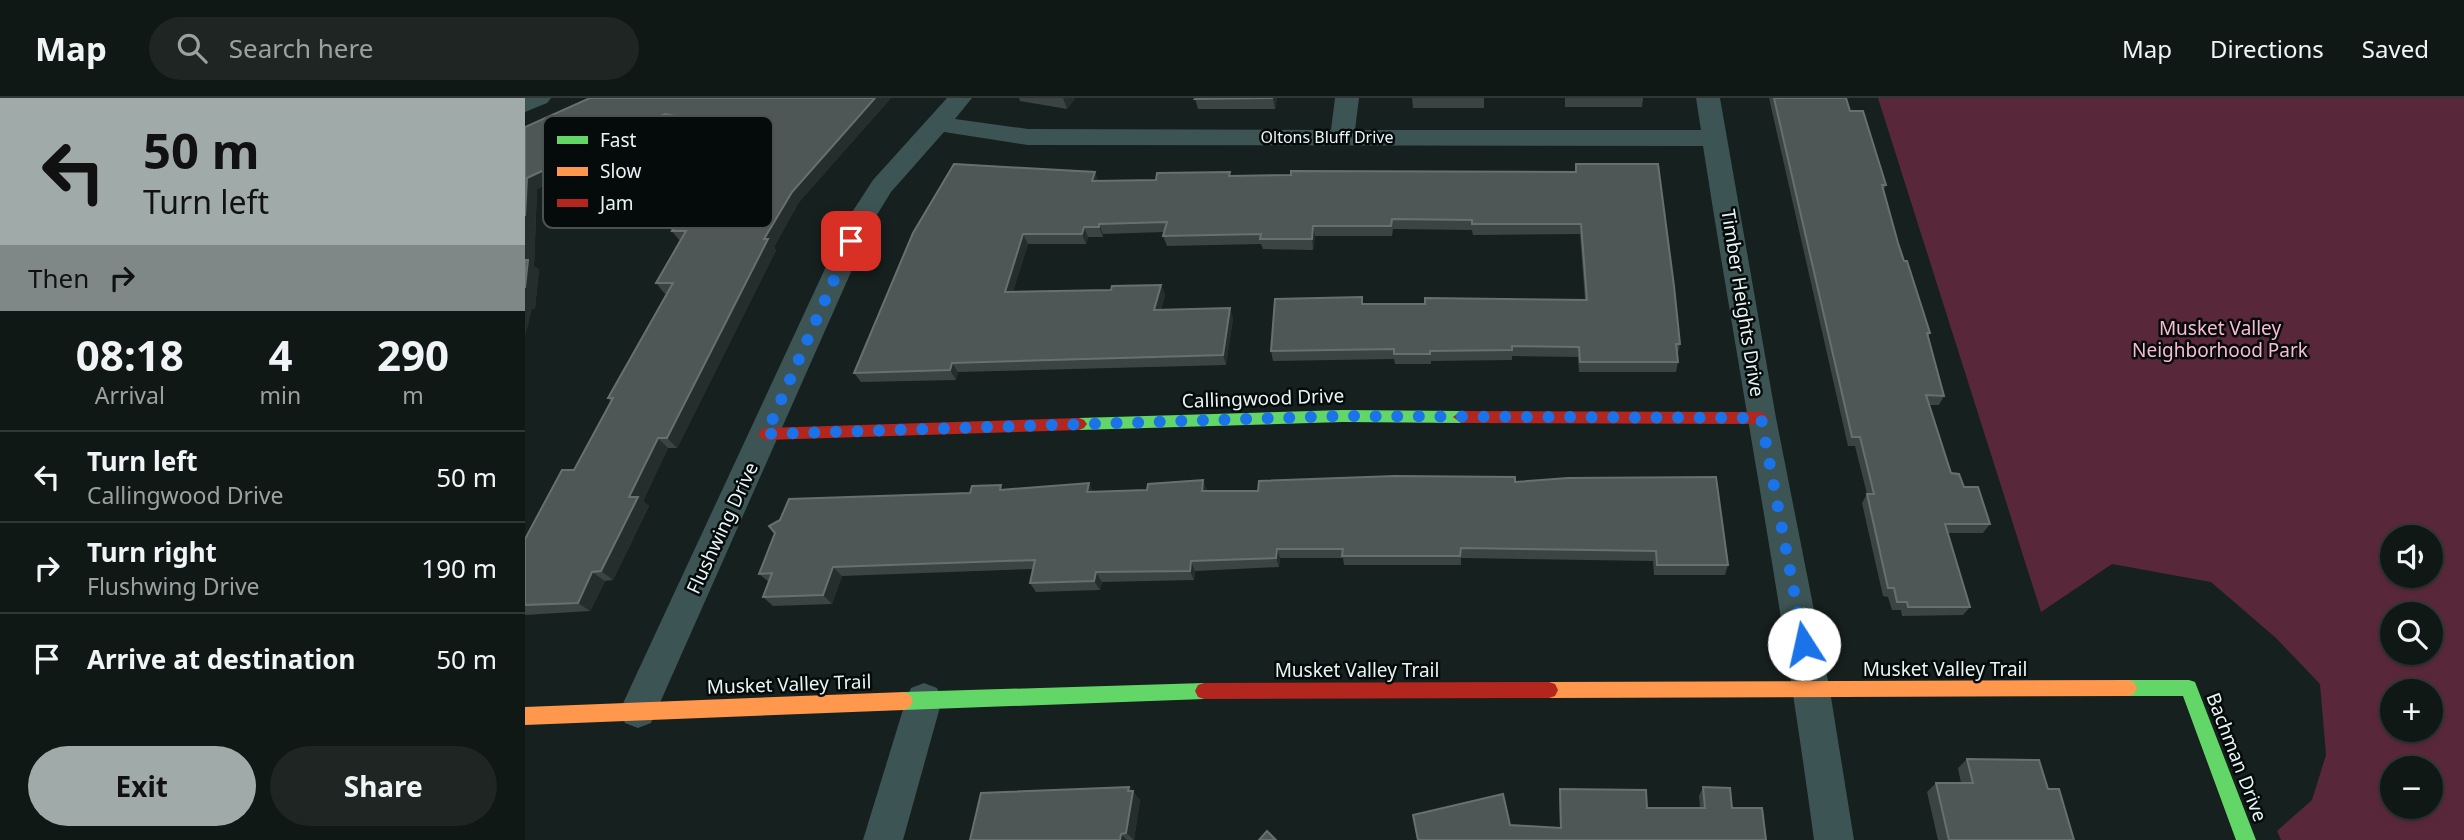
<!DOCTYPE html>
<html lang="en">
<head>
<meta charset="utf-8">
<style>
  body { margin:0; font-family:"Noto Sans",sans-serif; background:#1e2523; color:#f1f3f6; height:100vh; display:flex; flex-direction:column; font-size:26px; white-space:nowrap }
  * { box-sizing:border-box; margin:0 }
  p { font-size:23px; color:#9ca0a1 }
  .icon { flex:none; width:38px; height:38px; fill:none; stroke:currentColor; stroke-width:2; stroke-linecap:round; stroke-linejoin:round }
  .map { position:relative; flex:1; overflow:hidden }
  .side { display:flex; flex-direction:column; background:#101816; width:525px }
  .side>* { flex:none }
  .guide { background:#a0aaa9; color:#111; overflow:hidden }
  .controls { position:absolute; left:1855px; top:427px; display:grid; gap:14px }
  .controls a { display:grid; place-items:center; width:63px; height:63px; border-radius:50%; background:#101816; box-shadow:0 2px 5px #0004,0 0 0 2px #303735; font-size:35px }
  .pin { position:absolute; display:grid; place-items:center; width:60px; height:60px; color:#fff; margin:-30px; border-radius:14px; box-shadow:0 4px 10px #0006 }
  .me { position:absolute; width:77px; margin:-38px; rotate:350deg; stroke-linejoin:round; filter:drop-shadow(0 0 5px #0008) }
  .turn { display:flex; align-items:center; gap:24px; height:147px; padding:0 28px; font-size:32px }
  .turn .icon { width:91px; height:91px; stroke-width:2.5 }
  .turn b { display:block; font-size:49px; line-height:60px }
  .then { display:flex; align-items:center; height:66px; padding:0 28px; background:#0003; gap:14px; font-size:26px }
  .eta { display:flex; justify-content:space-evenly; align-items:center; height:119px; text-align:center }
  .eta b { font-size:42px; font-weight:700; line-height:49px }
  .primary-button { display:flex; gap:14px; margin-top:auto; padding:14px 28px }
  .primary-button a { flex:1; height:80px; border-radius:42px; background:#a0aaa9; color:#111; font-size:28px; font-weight:700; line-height:80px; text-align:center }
  .primary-button a+a { background:#1e2523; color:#f1f3f6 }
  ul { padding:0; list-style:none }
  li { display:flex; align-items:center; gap:21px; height:91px; padding:0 28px; border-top:2px solid #303735 }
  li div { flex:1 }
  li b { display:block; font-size:26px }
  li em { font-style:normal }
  header { display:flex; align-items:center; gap:42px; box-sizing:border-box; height:98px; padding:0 35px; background:#101816; border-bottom:2px solid #303735 }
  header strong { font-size:33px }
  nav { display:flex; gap:38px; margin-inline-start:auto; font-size:24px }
  .search { width:490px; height:63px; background:#1e2523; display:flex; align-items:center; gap:18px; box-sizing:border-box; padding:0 24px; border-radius:38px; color:#9ca0a1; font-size:26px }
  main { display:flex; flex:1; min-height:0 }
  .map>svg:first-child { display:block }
  .green { fill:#58283a; fill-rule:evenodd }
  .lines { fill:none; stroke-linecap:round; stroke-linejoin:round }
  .street { fill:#3d5454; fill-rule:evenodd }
  .fast { fill:#63d668; fill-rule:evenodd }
  .slow { fill:#ff974d; fill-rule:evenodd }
  .jam { fill:#b3261e; fill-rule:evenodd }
  .wall { fill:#3c4443 }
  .shaded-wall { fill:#252e2c }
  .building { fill:#4f5756; stroke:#67706f; stroke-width:2 }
  .route { stroke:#1a73e8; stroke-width:12; stroke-dasharray:0 21.6 }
  .labels { text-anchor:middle; stroke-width:5; stroke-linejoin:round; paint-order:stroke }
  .far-street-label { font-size:16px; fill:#eaf4f4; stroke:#050b0a }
  .street-label { font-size:19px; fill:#eaf4f4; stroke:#050b0a }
  .park-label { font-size:19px; fill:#fabbcf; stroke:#050b0a }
  .key { fill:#050b0a; stroke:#4a5150; stroke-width:2 }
  .key-label { font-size:19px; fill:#eaf4f4 }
</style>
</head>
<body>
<header>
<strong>Map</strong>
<div class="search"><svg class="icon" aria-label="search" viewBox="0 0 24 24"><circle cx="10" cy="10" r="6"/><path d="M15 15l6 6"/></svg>Search here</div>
<nav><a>Map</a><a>Directions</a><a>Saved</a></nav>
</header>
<main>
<section class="side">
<div class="guide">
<div class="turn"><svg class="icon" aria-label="left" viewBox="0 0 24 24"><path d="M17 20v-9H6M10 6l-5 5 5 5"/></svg><div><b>50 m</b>Turn left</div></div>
<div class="then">Then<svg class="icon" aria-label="right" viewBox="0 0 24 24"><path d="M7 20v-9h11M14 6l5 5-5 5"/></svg></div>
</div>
<div class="eta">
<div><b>08:18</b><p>Arrival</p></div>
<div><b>4</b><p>min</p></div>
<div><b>290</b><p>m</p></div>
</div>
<ul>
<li><svg class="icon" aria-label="left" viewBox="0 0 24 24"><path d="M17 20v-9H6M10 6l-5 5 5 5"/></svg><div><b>Turn left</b><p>Callingwood Drive</p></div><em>50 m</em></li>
<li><svg class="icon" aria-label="right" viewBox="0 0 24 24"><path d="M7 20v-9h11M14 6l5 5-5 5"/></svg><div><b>Turn right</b><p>Flushwing Drive</p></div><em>190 m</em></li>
<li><svg class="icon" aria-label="arrive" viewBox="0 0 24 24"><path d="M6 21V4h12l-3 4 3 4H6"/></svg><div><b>Arrive at destination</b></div><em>50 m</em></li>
</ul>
<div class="primary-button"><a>Exit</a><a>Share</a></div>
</section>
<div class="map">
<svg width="1939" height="742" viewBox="0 0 1939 742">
  <rect width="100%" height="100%" fill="#16201e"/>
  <!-- green -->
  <path class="green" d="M1353,0H1939V742H1756L1752,733L1787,702L1801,657L1795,586L1751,540L1686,484L1587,466L1516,514ZM1867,439H1906V478H1867ZM1867,516H1906V555H1867ZM1867,593H1906V632H1867ZM1867,670H1906V709H1867Z"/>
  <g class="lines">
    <!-- street -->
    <g class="street">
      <polygon points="0,0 26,0 22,5 0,14"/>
      <path d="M422,0H447L430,21L503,31L806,32L810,0H834L830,32H1176L1171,0H1195L1251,320L1305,593L1329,742H1289C1258,510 1214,279 1178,48L503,47L419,34L366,94L350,120L126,625L113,630L100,625L95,613L100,601L324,119L348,82Z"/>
      <polygon points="399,585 412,590 417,602 378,742 338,742 381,602 386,590"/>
    </g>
    <!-- fast -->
    <g class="fast">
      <polygon points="818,312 936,313 944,319 936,325 818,324 554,332 549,330 546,326 549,322 554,320"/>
      <polygon points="1603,582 1664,582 1670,584 1731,742 1711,742 1658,598 1603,598 1597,596 1594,590 1597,584"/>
      <polygon points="679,585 685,587 688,593 685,599 679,601 379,612 373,609 370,603 373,597 379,594"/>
    </g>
    <!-- slow -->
    <g class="slow">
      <polygon points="1603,582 1609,584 1612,590 1609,596 1603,598 1024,600 1018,598 1015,592 1018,586 1024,584"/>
      <polygon points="379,594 385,597 388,603 385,609 379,612 0,627 0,609"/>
    </g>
    <!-- jam -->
    <g class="jam">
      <polygon points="936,313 1236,314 1244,320 1236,326 936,325 928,319"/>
      <polygon points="554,320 559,322 562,326 559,330 554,332 241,342 236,340 233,336 236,332 241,330"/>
      <polygon points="1024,584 1030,586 1033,592 1030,598 1024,600 679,601 673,599 670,593 673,587 679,585"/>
    </g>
  </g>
  <!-- wall -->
  <g class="wall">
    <polygon points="65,0 366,0 274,104 249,149 251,152 152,350 143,350 118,403 124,408 88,482 80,483 65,513 0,517 0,441 49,372 86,304 83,300 142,196 140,196 131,185 155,143 139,124 213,40 148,27 12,91 9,168 14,172 10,210 7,211 0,29"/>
    <polygon points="494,0 550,0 542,11 495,3"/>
    <polygon points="752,0 750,11 673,11 670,1"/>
    <polygon points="887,0 959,0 959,10 888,10"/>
    <polygon points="1040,0 1118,0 1117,9 1040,9"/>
    <polygon points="1244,0 1321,0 1325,13 1361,87 1358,93 1373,145 1405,235 1403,239 1419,298 1414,307 1404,307 1426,375 1439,389 1465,426 1458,435 1423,435 1445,509 1438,517 1377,518 1376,512 1367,512 1363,499 1358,498 1337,405 1342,396 1330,348 1323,348"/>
    <polygon points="1051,66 1155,246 1153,255 1152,255 1153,264 1151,274 1054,274 1053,259 987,258 987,262 906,263 906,266 870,266 869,261 748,263 746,253 837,199 838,206 1060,202 1055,136 948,137 947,132 868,131 867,138 790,138 788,152 738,151 736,146 642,148 638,138 639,134 578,136 578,139 563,139 561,146 503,146 488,193 586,192 636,187 640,197 636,212 708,220 701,267 433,274 431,282 336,284 329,275 388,135 573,83 631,82 706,78 1050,74"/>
    <polygon points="678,382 682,393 733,393 990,384 1203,467 1200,477 1129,477 1128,463 936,460 936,467 819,467 818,460 755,460 754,469 670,473 669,482 577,484 575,492 511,494 505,485 508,471 317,478 307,506 248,508 238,499 244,484 234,476 445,395 479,392 568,394 622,392"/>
    <polygon points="1442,661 1523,691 1549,742 1413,742 1402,694 1411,685 1436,685 1433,670"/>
    <polygon points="604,689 615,702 609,742 445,742"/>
    <polygon points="1178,689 1207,710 1241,742 985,727 1035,730 1034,700 1035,691 1122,710 1175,710 1174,698"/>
  </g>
  <!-- shaded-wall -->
  <g class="shaded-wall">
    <polygon points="350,0 366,0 274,104 249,149 251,152 152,350 142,340 239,141 267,94"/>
    <polygon points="538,0 550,0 542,11"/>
    <polygon points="748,0 752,0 750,11"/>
    <polygon points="140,16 148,27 12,91 9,168 14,172 10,210 7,211 0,239 0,118 2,80"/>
    <polygon points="570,74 574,84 567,83"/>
    <polygon points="574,126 578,136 578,139 574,129"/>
    <polygon points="788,128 790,138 788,152 787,141"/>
    <polygon points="559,129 563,139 561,146 557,136"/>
    <polygon points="498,136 503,146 485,204 480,194"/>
    <polygon points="636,187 640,197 633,222 629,212"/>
    <polygon points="705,210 708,220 701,267 698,257"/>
    <polygon points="427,265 433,274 431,282 425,272"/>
    <polygon points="133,340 143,350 118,403 124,408 88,482 76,473 104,399"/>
    <polygon points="678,382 682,392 681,403 677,393"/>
    <polygon points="564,385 569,395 562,394"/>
    <polygon points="752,451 755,460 754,469 751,460"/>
    <polygon points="666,463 670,473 669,482 665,473"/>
    <polygon points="308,469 317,478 307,506 298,497"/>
    <polygon points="67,474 80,483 65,513 53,505"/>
    <polygon points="571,474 577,484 575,492 569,483"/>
    <polygon points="604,689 615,702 609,742 601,735"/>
    <polygon points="596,736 602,742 595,742"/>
  </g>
  <!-- building -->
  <g class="building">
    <polygon points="65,0 350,0 267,94 239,141 243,141 142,340 133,340 104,399 113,399 76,473 67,474 53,505 0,507 0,441 37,372 49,372 88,300 83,300 148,185 131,185 161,133 147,133 153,124 139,124 157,97 220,32 140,16 2,80 0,118 0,29"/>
    <polygon points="671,0 748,0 670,1"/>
    <polygon points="1249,0 1321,0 1325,13 1338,13 1361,87 1357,87 1373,145 1379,163 1382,163 1405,235 1402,235 1419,298 1401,297 1426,375 1434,376 1439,389 1453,389 1465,426 1420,426 1445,509 1383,509 1382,504 1372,504 1369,490 1363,490 1342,396 1349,396 1335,339 1327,339"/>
    <polygon points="429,66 570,74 567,83 631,82 632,75 705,74 704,78 766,77 766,73 1051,74 1051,66 1133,66 1149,188 1155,246 1151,246 1153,264 1055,264 1054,249 987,248 987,252 905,253 905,256 869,256 869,251 746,253 750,201 837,199 837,206 900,206 900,200 1062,202 1056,126 947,126 947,122 867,121 866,128 788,128 787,141 735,141 736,136 638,138 642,124 574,126 574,129 559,129 557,136 498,136 480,194 586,192 587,188 636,187 629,212 705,210 698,257 427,265 425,272 329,275 388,135"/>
    <polygon points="0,162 3,162 0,190"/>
    <polygon points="870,378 990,379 990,384 1043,380 1191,379 1203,467 1132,467 1131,453 936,450 935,458 817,458 818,451 752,451 751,460 666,463 665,473 571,474 569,483 505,485 510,462 308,469 298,497 238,499 247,475 234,476 250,435 244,428 255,422 264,401 445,395 447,388 476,387 475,392 564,385 562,394 622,392 623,386 678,382 677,393 733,393 734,383"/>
    <polygon points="1442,661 1514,662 1523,691 1534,691 1549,742 1424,742 1411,685 1448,685"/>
    <polygon points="604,689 603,693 608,693 601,735 596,736 595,742 445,742 456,695"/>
    <polygon points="1178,689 1205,690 1207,710 1237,710 1241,742 893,742 888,717 978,696 985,727 1036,730 1035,691 1121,692 1122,710 1180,710"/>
    <polygon points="742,733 751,742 734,742"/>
  </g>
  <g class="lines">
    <!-- route -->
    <polyline class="route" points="326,143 241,336 818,318 1236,320 1279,546"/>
  </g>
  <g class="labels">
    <!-- far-street labels -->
    <g class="far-street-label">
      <text x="802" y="45">Oltons Bluff Drive</text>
    </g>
    <!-- street labels -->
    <g class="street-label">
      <text transform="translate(1218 205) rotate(81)" y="7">Timber Heights Drive</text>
      <text transform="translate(738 300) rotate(-2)" y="7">Callingwood Drive</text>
      <text transform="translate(197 430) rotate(-65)" y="7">Flushwing Drive</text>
      <text x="1420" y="578">Musket Valley Trail</text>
      <text x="832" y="579">Musket Valley Trail</text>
      <text transform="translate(264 586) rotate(-2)" y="7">Musket Valley Trail</text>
      <text transform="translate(1712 659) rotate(69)" y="7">Bachman Drive</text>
    </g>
    <!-- park labels -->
    <g class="park-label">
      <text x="1695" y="237">Musket Valley<tspan x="1695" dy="22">Neighborhood Park</tspan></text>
    </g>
  </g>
  <!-- legend -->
  <rect x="18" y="18" width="230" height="112" rx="10" class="key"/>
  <rect x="32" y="38" width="31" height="8" fill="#63d668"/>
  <rect x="32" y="69" width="31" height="9" fill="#ff974d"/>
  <rect x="32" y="101" width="31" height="8" fill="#b3261e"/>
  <g class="key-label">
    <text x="75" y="49">Fast</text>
    <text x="75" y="80">Slow</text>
    <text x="75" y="112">Jam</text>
  </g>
</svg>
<div class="controls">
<a><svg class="icon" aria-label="sound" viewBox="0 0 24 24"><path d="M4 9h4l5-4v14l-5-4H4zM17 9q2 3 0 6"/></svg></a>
<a><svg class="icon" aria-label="search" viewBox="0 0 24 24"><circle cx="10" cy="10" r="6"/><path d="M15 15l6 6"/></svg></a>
<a>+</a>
<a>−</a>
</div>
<div class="pin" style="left:326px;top:143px;background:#d93025"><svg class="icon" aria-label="arrive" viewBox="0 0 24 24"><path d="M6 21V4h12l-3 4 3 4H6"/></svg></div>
<svg class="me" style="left:1279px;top:546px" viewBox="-20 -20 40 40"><circle r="19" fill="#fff"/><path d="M0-13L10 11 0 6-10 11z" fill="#1a73e8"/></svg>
</div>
</main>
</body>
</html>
